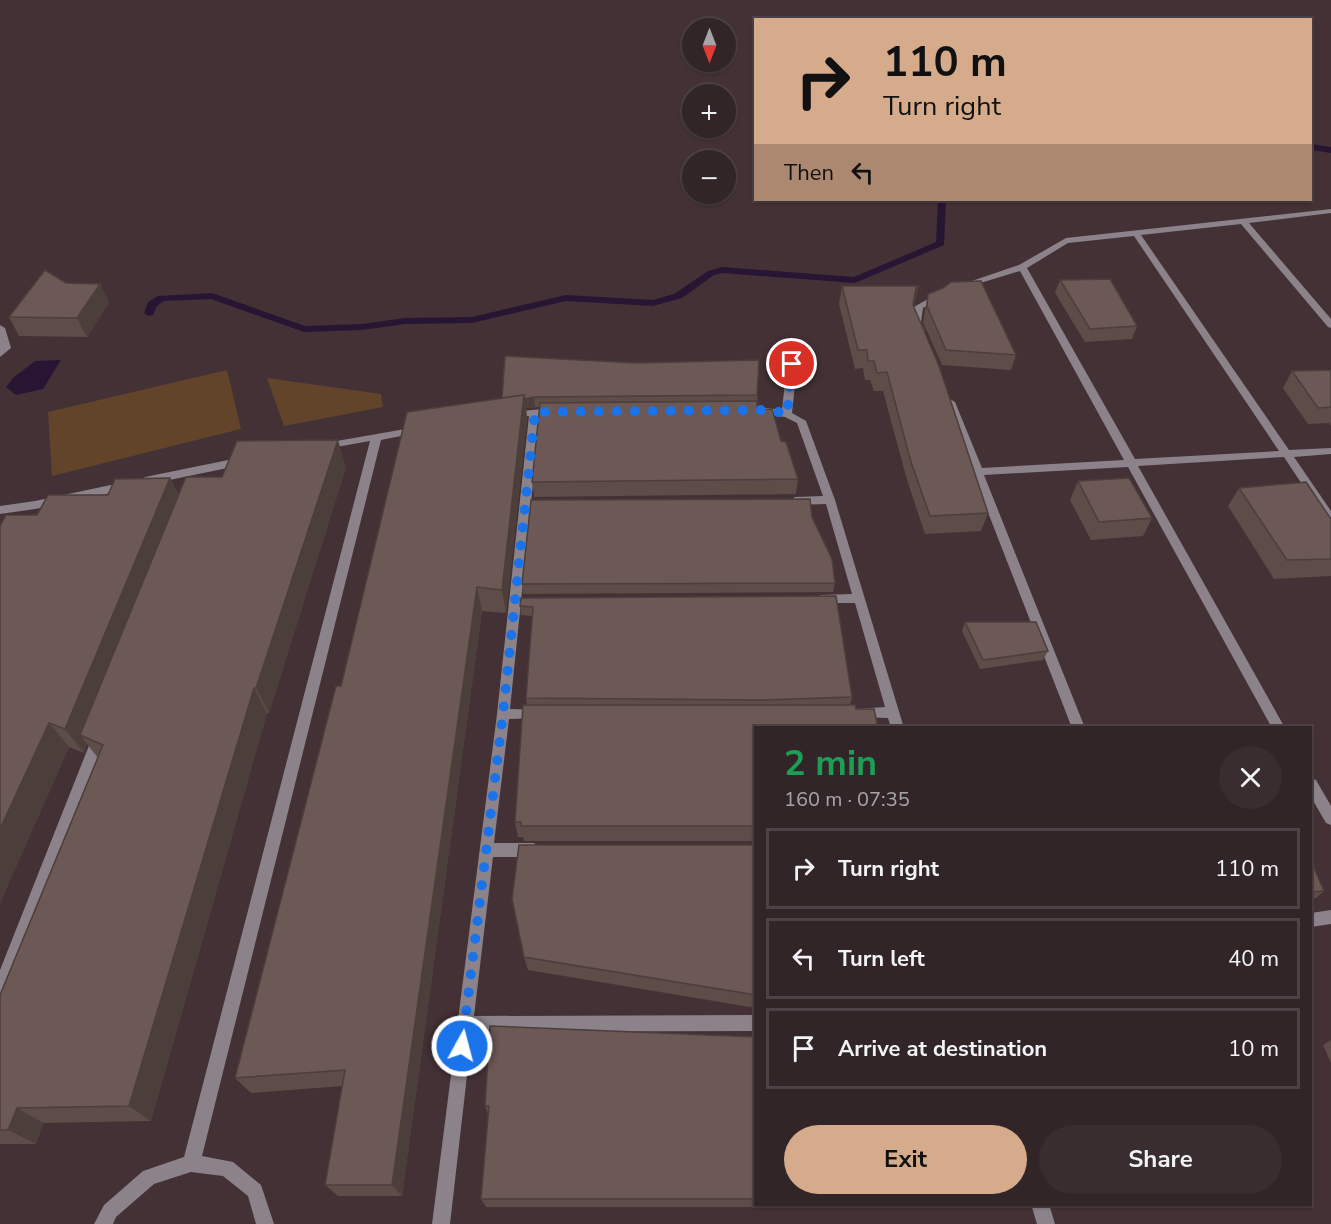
<!DOCTYPE html>
<html lang="en">
<head>
<meta charset="utf-8">
<style>
  body { margin:0; font-family:"Nunito Sans",sans-serif; background:#3a2d30; color:#f1f3f6; height:100vh; display:flex; flex-direction:column; font-size:22px; white-space:nowrap }
  * { box-sizing:border-box; margin:0 }
  p { font-size:20px; color:#a8a5a8 }
  .icon { flex:none; width:33px; height:33px; fill:none; stroke:currentColor; stroke-width:2; stroke-linecap:round; stroke-linejoin:round }
  .map { position:relative; flex:1; overflow:hidden }
  .sheet { position:absolute; left:754px; top:726px; width:558px; height:480px; display:flex; flex-direction:column; background:#322528; border-radius:0px; box-shadow:0 2px 4px #0004,0 0 0 2px #4d4245 }
  .sheet>* { flex:none }
  .banner { position:absolute; left:754px; top:18px; width:558px; height:183px; border-radius:0px; box-shadow:0 2px 4px #0004,0 0 0 2px #4d4245; background:#d6ab8b; color:#111; overflow:hidden }
  .needle { width:39px; rotate:180deg }
  .fabs { position:absolute; left:682px; top:18px; display:grid; gap:12px }
  .fabs a { display:grid; place-items:center; width:54px; height:54px; border-radius:50%; background:#322528; box-shadow:0 2px 4px #0004,0 0 0 2px #4d4245; font-size:30px }
  .pin { position:absolute; display:grid; place-items:center; width:51px; height:51px; color:#fff; margin:-26px; border:3px solid #fff; border-radius:50%; box-shadow:0 2px 6px #0007 }
  .me { position:absolute; width:66px; margin:-33px; rotate:7deg; stroke-linejoin:round; filter:drop-shadow(0 0 4px #0008) }
  .turn { display:flex; align-items:center; gap:21px; height:126px; padding:0 30px; font-size:27px }
  .turn .icon { width:78px; height:78px; stroke-width:2.5 }
  .turn b { display:block; font-size:42px; line-height:51px }
  .then { display:flex; align-items:center; height:57px; padding:0 30px; background:#0003; gap:12px; font-size:22px }
  .round { display:grid; place-items:center; flex:none; width:63px; height:63px; border-radius:32px; background:#3a2d30 }
  .headline { display:flex; align-items:center; justify-content:space-between; height:102px; padding:0 30px }
  h1 { font-size:36px; font-weight:700; line-height:45px; color:#1e9e55 }
  .button { display:flex; gap:12px; margin-top:auto; padding:12px 30px }
  .button a { flex:1; height:69px; border-radius:36px; background:#d6ab8b; color:#111; font-size:24px; font-weight:700; line-height:69px; text-align:center }
  .button a+a { background:#3a2d30; color:#f1f3f6 }
  ul { padding:0; list-style:none }
  li { display:flex; align-items:center; gap:18px; height:81px; margin:0 12px 9px; padding:0 18px; border:3px solid #4d4245; border-radius:0px }
  li div { flex:1 }
  li b { display:block; font-size:22px }
  li em { font-style:normal }
  .map>svg:first-child { display:block }
  .green { fill:#62442b }
  .water { fill:#281534 }
  .lines { fill:none; stroke-linecap:round; stroke-linejoin:round }
  .stream { fill:#281534; fill-rule:evenodd }
  .street { fill:#8b8389; fill-rule:evenodd }
  .wall { fill:#5d4c48 }
  .shaded-wall { fill:#4c3e3b }
  .building { fill:#6c5854; stroke:#4c3e3b; stroke-width:1.5 }
  .route { stroke:#1a73e8; stroke-width:10; stroke-dasharray:0 18 }
</style>
</head>
<body>
<div class="map">
<svg width="1331" height="1224" viewBox="0 0 1331 1224">
  <rect width="100%" height="100%" fill="#433135"/>
  <!-- green -->
  <g class="green">
    <polygon points="227,370 241,429 52,476 48,412"/>
    <polygon points="267,378 381,394 383,407 284,426"/>
  </g>
  <!-- water -->
  <polygon class="water" points="61,360 43,389 16,395 6,387 13,378 35,361"/>
  <g class="lines">
    <!-- stream -->
    <g class="stream">
      <polygon points="1311,144 1331,147 1331,153 1311,150"/>
      <polygon points="938,200 946,200 944,245 855,283 722,273 714,275 682,298 653,306 566,301 472,323 405,324 362,330 304,332 211,299 164,301 157,306 153,315 149,316 144,313 148,302 158,296 212,293 305,326 362,324 405,318 472,317 566,295 653,300 674,294 708,271 722,267 854,277 936,242"/>
    </g>
    <!-- street -->
    <g class="street">
      <path d="M1331,209V213L1249,223L1331,319V328L1328,327L1241,224L1141,235L1289,450L1331,448V454L1294,457L1331,511V523L1327,522L1284,457L1138,466L1285,728H1272L1128,467L984,475L1085,728H1072L945,402L950,399L955,402L982,468L1124,460L1020,271L964,288L960,285L1019,265L1066,238ZM1134,236L1279,451L1135,459L1027,268L1068,243Z"/>
      <polygon points="940,292 943,293 943,297 923,308 921,322 925,331 920,334 917,333 911,322 914,307"/>
      <polygon points="0,325 5,328 11,348 0,357"/>
      <polygon points="792,361 797,364 792,413 806,421 835,500 904,728 891,728 888,718 856,717 855,713 856,709 885,707 855,603 821,603 815,599 821,595 852,594 826,504 795,505 790,501 795,497 823,496 797,423 785,417 757,413 752,410 757,407 782,410 787,364"/>
      <polygon points="553,408 558,411 557,413 540,415 510,709 543,710 544,714 543,718 509,719 494,843 533,843 538,845 540,850 538,855 533,857 493,857 474,1016 756,1015 756,1031 472,1032 450,1224 432,1224 497,714 529,416 511,418 506,415 511,412"/>
      <polygon points="417,427 421,428 421,432 381,440 202,1156 233,1162 261,1185 274,1224 256,1224 248,1196 223,1176 191,1172 154,1184 116,1217 113,1224 94,1224 104,1205 143,1171 184,1157 370,441 325,449 320,446 325,443"/>
      <polygon points="243,457 247,458 248,461 247,464 145,485 140,481 145,477"/>
      <polygon points="125,482 130,486 129,489 35,509 0,514 0,506 35,501"/>
      <polygon points="99,732 104,734 106,738 8,990 6,996 0,998 0,970 92,738 94,734"/>
      <polygon points="1311,778 1316,780 1331,806 1331,825 1326,823 1311,797"/>
      <polygon points="1331,910 1331,924 1311,927 1311,913"/>
      <polygon points="1031,1204 1049,1204 1055,1224 1037,1224"/>
    </g>
  </g>
  <!-- wall -->
  <g class="wall">
    <polygon points="1060,280 1137,326 1132,339 1085,342 1055,293"/>
    <polygon points="66,283 100,284 109,302 87,337 19,336 9,317"/>
    <polygon points="842,286 915,304 913,305 988,513 981,531 925,534 907,480 883,391 874,391 870,380 865,380 863,368 855,369 839,304"/>
    <polygon points="928,294 1016,355 1011,370 942,365 923,322"/>
    <polygon points="759,360 757,410 781,441 798,479 796,494 534,497 532,482 540,407 526,408 527,419 506,613 482,611 402,1196 338,1196 325,1185 343,1086 251,1093 235,1078 341,686 502,398 637,363"/>
    <polygon points="1331,370 1331,426 1329,423 1308,424 1283,388 1292,371"/>
    <polygon points="346,467 269,713 267,713 151,1121 43,1123 36,1144 0,1144 0,995 98,758 87,744 84,753 69,747 0,903 37,515 108,495 170,478 179,495 222,477"/>
    <polygon points="1078,481 1152,518 1143,536 1091,540 1070,500"/>
    <polygon points="1239,488 1331,519 1331,576 1274,579 1228,506"/>
    <polygon points="812,517 835,583 833,592 523,594 522,584"/>
    <polygon points="521,598 852,697 850,705 756,728 756,841 524,841 523,837 518,837 515,822 527,705 526,698 532,616 521,615 520,606"/>
    <polygon points="965,622 1048,651 1043,660 980,669 962,631"/>
    <polygon points="756,845 756,1008 528,970 524,957"/>
    <polygon points="1311,861 1324,891 1316,898 1311,899"/>
    <polygon points="756,1037 756,1204 976,1204 973,1207 486,1207 481,1199 488,1114 485,1106"/>
    <polygon points="1331,1040 1331,1063 1323,1045"/>
  </g>
  <!-- shaded-wall -->
  <g class="shaded-wall">
    <polygon points="100,284 109,302 87,337 77,318"/>
    <polygon points="919,286 915,304 912,307 916,288"/>
    <polygon points="524,395 534,397 535,407 526,408 527,419 506,613 502,590"/>
    <polygon points="338,440 346,467 269,713 256,688"/>
    <polygon points="170,478 183,504 80,735 87,744 84,753 65,729"/>
    <polygon points="477,587 482,611 402,1196 392,1185"/>
    <polygon points="254,688 267,713 151,1121 129,1106"/>
    <polygon points="49,723 69,747 0,903 0,829"/>
    <polygon points="17,1108 43,1123 36,1144 8,1130"/>
  </g>
  <!-- building -->
  <g class="building">
    <polygon points="45,270 66,283 100,284 77,318 9,317"/>
    <polygon points="1110,279 1137,326 1090,329 1060,280"/>
    <polygon points="981,281 1016,355 946,350 927,306 928,294 943,288 951,282"/>
    <polygon points="842,286 919,286 916,288 913,305 939,366 988,513 930,516 911,462 887,372 877,373 874,361 868,361 867,350 858,350"/>
    <polygon points="505,356 637,363 759,360 757,395 534,397 525,399 524,395 502,398"/>
    <polygon points="1331,370 1331,407 1318,408 1292,371"/>
    <polygon points="524,395 502,590 477,587 392,1185 325,1185 345,1070 235,1078 336,686 341,686 407,412"/>
    <polygon points="757,401 757,410 772,409 781,441 786,442 798,479 532,482 540,403"/>
    <polygon points="338,440 256,688 254,688 129,1106 17,1108 8,1130 0,1130 0,995 103,745 80,735 186,477 222,477 237,441"/>
    <polygon points="170,478 65,729 49,723 0,829 0,526 6,515 37,515 48,495 108,495 115,479"/>
    <polygon points="1129,478 1152,518 1099,522 1078,481"/>
    <polygon points="1306,482 1331,519 1331,559 1287,560 1239,488"/>
    <polygon points="810,499 812,517 832,559 835,583 522,584 531,500"/>
    <polygon points="836,596 852,697 759,700 526,698 533,607 520,606 521,598"/>
    <polygon points="965,622 1036,622 1048,651 983,660"/>
    <polygon points="523,705 855,705 856,709 874,709 878,728 756,728 756,826 521,826 521,822 515,822"/>
    <polygon points="519,845 756,845 756,995 524,957 512,899"/>
    <polygon points="1311,861 1324,891 1311,892"/>
    <polygon points="490,1026 756,1037 756,1199 481,1199 489,1106 485,1106"/>
  </g>
  <g class="lines">
    <!-- route -->
    <polyline class="route" points="462,1046 503,714 535,412 769,410 787,414 792,364"/>
  </g>
</svg>
<div class="fabs">
<a><svg class="needle" viewBox="-14 -14 28 28"><path d="M0-13l5 13h-10z" fill="#e53935"/><path d="M0 13l5-13h-10z" fill="#a8a5a8"/></svg></a>
<a>+</a>
<a>−</a>
</div>
<div class="pin" style="left:792px;top:364px;background:#d93025"><svg class="icon" aria-label="arrive" viewBox="0 0 24 24"><path d="M6 21V4h12l-3 4 3 4H6"/></svg></div>
<svg class="me" style="left:462px;top:1046px" viewBox="-20 -20 40 40"><circle r="17" fill="#1a73e8" stroke="#fff" stroke-width="3"/><path d="M0-11L8 9 0 5-8 9z" fill="#fff"/></svg>
<div class="banner">
<div class="turn"><svg class="icon" aria-label="right" viewBox="0 0 24 24"><path d="M7 20v-9h11M14 6l5 5-5 5"/></svg><div><b>110 m</b>Turn right</div></div>
<div class="then">Then<svg class="icon" aria-label="left" viewBox="0 0 24 24"><path d="M17 20v-9H6M10 6l-5 5 5 5"/></svg></div>
</div>
<section class="sheet">
<div class="headline"><div><h1>2 min</h1><p>160 m · 07:35</p></div><a class="round"><svg class="icon" aria-label="close" viewBox="0 0 24 24"><path d="M6 6l12 12M18 6L6 18"/></svg></a></div>
<ul>
<li><svg class="icon" aria-label="right" viewBox="0 0 24 24"><path d="M7 20v-9h11M14 6l5 5-5 5"/></svg><div><b>Turn right</b></div><em>110 m</em></li>
<li><svg class="icon" aria-label="left" viewBox="0 0 24 24"><path d="M17 20v-9H6M10 6l-5 5 5 5"/></svg><div><b>Turn left</b></div><em>40 m</em></li>
<li><svg class="icon" aria-label="arrive" viewBox="0 0 24 24"><path d="M6 21V4h12l-3 4 3 4H6"/></svg><div><b>Arrive at destination</b></div><em>10 m</em></li>
</ul>
<div class="button"><a>Exit</a><a>Share</a></div>
</section>
</div>
</body>
</html>
